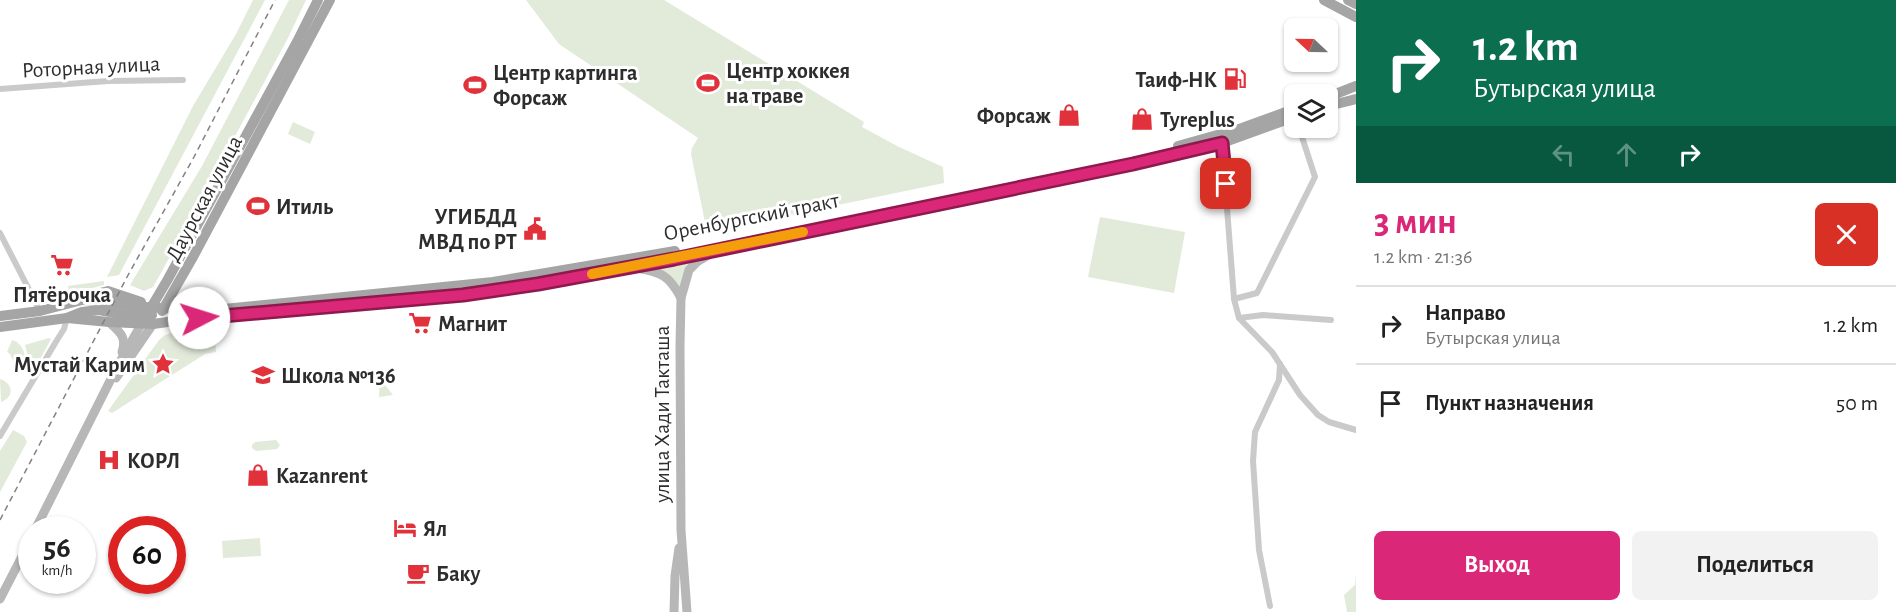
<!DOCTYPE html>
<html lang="ru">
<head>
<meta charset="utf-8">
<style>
  body { margin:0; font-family:"Alegreya Sans",sans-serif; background:#f2f2f2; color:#222; height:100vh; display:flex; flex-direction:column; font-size:22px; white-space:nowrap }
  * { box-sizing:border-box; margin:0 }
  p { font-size:20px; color:#767676 }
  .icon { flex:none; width:33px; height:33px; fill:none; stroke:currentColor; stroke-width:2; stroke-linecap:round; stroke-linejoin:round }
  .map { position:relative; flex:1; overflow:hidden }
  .drawer { display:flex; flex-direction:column; background:#fff; width:540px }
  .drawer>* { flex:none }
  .top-card { background:#0b6e4f; color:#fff; overflow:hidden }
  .needle { width:39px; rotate:292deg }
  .tools { position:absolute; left:1284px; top:18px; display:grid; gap:12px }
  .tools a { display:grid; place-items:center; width:54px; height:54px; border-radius:9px; background:#fff; box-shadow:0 2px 4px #0004; font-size:30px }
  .speed { position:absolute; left:18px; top:516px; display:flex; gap:12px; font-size:30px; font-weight:700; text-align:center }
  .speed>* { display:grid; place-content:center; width:78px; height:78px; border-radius:50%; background:#fff; box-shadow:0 2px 4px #0004; line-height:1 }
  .speed small { font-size:15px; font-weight:400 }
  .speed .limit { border:9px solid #d22; background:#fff; color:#111 }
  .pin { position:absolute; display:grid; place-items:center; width:51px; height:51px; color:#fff; margin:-26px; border-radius:12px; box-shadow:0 3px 9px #0006 }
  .me { position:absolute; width:66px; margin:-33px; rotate:85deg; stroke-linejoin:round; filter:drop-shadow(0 0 4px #0008) }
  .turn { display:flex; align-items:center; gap:21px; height:126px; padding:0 18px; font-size:27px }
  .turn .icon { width:78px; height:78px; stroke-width:2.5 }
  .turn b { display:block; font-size:42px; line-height:51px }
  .lanes { display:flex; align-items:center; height:57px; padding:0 18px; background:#0003; justify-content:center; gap:30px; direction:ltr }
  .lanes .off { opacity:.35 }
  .round { display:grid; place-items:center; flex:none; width:63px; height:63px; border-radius:9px; background:#f2f2f2 }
  .overview { display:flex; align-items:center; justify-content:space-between; height:102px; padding:0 18px }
  h1 { font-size:36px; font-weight:700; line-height:45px; color:#db2777 }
  .action { display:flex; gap:12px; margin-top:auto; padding:12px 18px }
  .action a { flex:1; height:69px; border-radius:9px; background:#db2777; color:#fff; font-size:24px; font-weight:700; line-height:69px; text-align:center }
  .action a+a { background:#f2f2f2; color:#222 }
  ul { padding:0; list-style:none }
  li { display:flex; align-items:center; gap:18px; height:78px; padding:0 18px; border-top:2px solid #e0e0e0 }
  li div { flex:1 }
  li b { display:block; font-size:22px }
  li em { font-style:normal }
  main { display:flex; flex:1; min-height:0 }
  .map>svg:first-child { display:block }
  .green { fill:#e2eada }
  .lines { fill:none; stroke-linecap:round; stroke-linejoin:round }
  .street { stroke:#cacaca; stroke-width:6 }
  .secondary { stroke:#b7b7b7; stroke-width:9 }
  .primary { stroke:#a5a5a5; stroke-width:10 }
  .rail { stroke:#828282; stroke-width:1.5; stroke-dasharray:6 4.5; stroke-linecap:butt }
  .route-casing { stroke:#8e194d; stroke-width:15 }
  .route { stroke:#db2777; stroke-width:10 }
  .slow { stroke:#f59e0b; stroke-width:10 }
  .labels { text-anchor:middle; stroke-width:6; stroke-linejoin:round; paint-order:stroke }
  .street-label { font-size:22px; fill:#2d2d2d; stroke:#fff }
  .poi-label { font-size:22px; font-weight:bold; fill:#2d2d2d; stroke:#fff; text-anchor:start }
</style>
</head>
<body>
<main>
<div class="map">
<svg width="1356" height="612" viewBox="0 0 1356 612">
  <rect width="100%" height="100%" fill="#fff"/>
  <!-- green -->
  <g class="green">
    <polygon points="253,0 265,0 119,275 107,277 193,106 236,34"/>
    <polygon points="289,0 306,0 288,38 161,273 153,287 144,291 130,285 202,166"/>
    <polygon points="526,0 664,0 864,122 862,127 899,147 943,167 944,183 707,232 691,154 692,148 698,138 559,44"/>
    <polygon points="293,122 315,132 310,144 288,134"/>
    <polygon points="1100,217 1185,232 1174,293 1088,277"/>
    <path d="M696,258L681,293C672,275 669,273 649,268Z"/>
    <polygon points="104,281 104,285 70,294 68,286"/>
    <polygon points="215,329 216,352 205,354 112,413 108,411 159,340 165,335 171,333"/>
    <polygon points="49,338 51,339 38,363 35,366 30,364 25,345"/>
    <path d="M12,340C24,343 25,356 28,367L13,361L10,354L7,352Z"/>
    <polygon points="380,374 382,375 385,385 393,395 379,397"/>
    <path d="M0,379C13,383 15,397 1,402Z"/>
    <polygon points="13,430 24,436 27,442 0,492 0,451"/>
    <polygon points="276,440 280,445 277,449 256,451 252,448 252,445 255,442"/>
    <polygon points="260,538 261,556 223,558 222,541"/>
    <polygon points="1356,573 1356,612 1347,612 1344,595 1355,585"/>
  </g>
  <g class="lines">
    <!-- street -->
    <g class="street">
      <polyline points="0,89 108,81 183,80"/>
      <polyline points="1222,143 1234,299 1239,318 1272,352 1300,395 1318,415 1329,422 1356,430"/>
      <polyline points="0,233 40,311"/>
      <polyline points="1234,299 1257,293 1315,177 1301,134"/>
      <polyline points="1239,318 1263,315 1331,320"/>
      <polyline points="0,436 57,340 64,329 67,318"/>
      <polyline points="1270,606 1259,550 1253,461 1255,432 1279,380 1280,364"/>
    </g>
    <!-- secondary -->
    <g class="secondary">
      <path d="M636,268C661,272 669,275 681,298"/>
      <path d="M109,322C120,332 127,337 122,352"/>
      <polyline points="116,378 153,324"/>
      <polyline points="35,530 117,367 142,323"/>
      <polyline points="0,599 32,537"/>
      <polyline points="674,612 675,576 679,548"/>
      <polyline points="687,612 681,530 680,346 681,298 689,270 697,262 712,253"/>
    </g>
    <!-- primary -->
    <g class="primary">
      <polyline points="1324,0 1356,17"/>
      <polyline points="1348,0 1356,4"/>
      <polyline points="1328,97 1356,86"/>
      <polyline points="1328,106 1356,99"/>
      <polyline points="1178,146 1242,128 1294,109"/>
      <polyline points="82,300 104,301 131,306 204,311 493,282 675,251"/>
      <polyline points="162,311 193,257 330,0"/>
      <polyline points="0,316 40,311 82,300 92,295 108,291 141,302"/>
      <polyline points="67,318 109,322 153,324 182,320 463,295 631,268 1133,164 1222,143 1294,117"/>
      <polyline points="142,323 168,279 297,42 318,0"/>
      <polyline points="0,327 67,318 82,312 99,310 121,314 152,315"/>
    </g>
    <!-- rail -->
    <polyline class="rail" points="0,520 127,277 194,157 275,0"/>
  </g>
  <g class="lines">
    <!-- route casing -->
    <g class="route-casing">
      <polyline id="route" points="199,318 463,295 538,284 674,259 1133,164 1222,143 1226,184"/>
    </g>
    <!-- route -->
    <use href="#route" class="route"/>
    <!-- slow -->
    <polyline class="slow" points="592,274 803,232"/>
  </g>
  <!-- icons -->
  <defs>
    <g id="fuel-bare" transform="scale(1.8)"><path d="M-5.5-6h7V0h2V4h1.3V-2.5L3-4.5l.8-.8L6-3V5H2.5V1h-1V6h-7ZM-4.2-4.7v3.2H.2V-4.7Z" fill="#e1313a" stroke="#fff" stroke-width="2.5" paint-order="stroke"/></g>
    <g id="stadium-bare" transform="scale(1.8)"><path d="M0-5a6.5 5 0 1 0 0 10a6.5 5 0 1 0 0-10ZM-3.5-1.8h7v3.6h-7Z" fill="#e1313a" stroke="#fff" stroke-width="2.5" paint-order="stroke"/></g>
    <g id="shop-bare" transform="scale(1.8)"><path d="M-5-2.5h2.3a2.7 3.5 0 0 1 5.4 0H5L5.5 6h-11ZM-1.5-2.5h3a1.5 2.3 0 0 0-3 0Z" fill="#e1313a" stroke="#fff" stroke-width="2.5" paint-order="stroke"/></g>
    <g id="civic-bare" transform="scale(1.8)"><path d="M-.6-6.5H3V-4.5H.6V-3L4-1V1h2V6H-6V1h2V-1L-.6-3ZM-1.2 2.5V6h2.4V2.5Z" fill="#e1313a" stroke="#fff" stroke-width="2.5" paint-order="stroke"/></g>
    <g id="supermarket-bare" transform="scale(1.8)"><path d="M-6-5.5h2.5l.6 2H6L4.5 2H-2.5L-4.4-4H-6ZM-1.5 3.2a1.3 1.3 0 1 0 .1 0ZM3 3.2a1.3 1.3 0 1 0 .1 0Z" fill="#e1313a" stroke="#fff" stroke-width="2.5" paint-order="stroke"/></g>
    <g id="sight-bare" transform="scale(1.8)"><path d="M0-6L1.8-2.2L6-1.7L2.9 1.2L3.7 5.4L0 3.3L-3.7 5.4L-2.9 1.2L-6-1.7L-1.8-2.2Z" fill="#e1313a" stroke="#fff" stroke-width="2.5" paint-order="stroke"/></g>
    <g id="school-bare" transform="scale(1.8)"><path d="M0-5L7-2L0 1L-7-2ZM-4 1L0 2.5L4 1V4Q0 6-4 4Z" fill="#e1313a" stroke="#fff" stroke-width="2.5" paint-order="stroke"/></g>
    <g id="hospital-bare" transform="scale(1.8)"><path d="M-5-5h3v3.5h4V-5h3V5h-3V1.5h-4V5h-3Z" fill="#e1313a" stroke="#fff" stroke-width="2.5" paint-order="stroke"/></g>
    <g id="hotel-bare" transform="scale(1.8)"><path d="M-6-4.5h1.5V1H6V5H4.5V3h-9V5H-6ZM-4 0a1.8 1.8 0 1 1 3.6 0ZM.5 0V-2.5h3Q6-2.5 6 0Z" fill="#e1313a" stroke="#fff" stroke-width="2.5" paint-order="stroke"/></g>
    <g id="cafe-bare" transform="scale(1.8)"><path d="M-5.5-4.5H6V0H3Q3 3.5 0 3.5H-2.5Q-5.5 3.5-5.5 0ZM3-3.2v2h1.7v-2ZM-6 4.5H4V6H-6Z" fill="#e1313a" stroke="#fff" stroke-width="2.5" paint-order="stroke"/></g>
  </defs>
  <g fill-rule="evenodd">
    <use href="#fuel-bare" x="1235" y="79"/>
    <use href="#stadium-bare" x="708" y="83"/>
    <use href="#stadium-bare" x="475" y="85"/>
    <use href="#shop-bare" x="1069" y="115"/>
    <use href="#shop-bare" x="1142" y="119"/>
    <use href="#stadium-bare" x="258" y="206"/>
    <use href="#civic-bare" x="535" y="229"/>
    <use href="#supermarket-bare" x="62" y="265"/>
    <use href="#supermarket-bare" x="420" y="323"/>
    <use href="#sight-bare" x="163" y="364"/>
    <use href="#school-bare" x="263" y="375"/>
    <use href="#hospital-bare" x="109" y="460"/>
    <use href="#shop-bare" x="258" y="475"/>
    <use href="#hotel-bare" x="405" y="528"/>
    <use href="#cafe-bare" x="418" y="573"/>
  </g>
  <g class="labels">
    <!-- street labels -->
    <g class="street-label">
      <text transform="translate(91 66) rotate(-3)" y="8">Роторная улица</text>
      <text transform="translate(203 198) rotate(-62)" y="8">Даурская улица</text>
      <text transform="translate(751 216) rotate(-11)" y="8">Оренбургский тракт</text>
      <text transform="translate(661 414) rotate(-90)" y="8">улица Хади Такташа</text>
    </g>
    <!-- poi labels -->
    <g class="poi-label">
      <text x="726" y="78">Центр хоккея<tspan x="726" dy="25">на траве</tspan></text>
      <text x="493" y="80">Центр картинга<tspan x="493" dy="25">Форсаж</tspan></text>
      <text x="1217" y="87" text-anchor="end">Таиф-НК</text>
      <text x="1051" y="123" text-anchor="end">Форсаж</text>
      <text x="1160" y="127">Tyreplus</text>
      <text x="276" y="214">Итиль</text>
      <text x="517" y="224" text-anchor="end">УГИБДД<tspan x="517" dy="25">МВД по РТ</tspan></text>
      <text x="62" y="302" text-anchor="middle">Пятёрочка</text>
      <text x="438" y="331">Магнит</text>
      <text x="145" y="372" text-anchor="end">Мустай Карим</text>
      <text x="281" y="383">Школа №136</text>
      <text x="127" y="468">КОРЛ</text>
      <text x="276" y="483">Kazanrent</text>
      <text x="423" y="536">Ял</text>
      <text x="436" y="581">Баку</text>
    </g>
  </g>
</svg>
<div class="tools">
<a><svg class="needle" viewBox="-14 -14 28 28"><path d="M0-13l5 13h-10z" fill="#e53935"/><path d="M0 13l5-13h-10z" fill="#767676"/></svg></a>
<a><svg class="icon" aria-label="layers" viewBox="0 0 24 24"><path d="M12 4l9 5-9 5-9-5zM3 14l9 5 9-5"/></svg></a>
</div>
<div class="speed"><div>56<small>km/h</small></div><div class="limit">60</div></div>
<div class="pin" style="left:1226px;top:184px;background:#d93025"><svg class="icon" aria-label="arrive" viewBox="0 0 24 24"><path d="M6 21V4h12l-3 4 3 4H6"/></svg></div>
<svg class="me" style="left:199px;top:318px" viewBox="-20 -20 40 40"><circle r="19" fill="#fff"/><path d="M0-13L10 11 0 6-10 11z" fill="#db2777"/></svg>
</div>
<section class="drawer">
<div class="top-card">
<div class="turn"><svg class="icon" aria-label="right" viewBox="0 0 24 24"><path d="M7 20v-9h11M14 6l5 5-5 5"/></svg><div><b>1.2 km</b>Бутырская улица</div></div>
<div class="lanes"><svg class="icon off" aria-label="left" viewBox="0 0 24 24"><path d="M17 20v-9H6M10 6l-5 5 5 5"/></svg><svg class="icon off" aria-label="ahead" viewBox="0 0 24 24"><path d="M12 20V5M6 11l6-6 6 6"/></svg><svg class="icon" aria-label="right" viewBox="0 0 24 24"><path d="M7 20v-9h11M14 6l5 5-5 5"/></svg></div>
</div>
<div class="overview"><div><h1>3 мин</h1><p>1.2 km · 21:36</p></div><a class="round" style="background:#d93025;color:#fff"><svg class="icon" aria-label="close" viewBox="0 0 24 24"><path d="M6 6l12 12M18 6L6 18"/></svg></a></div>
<ul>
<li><svg class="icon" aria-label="right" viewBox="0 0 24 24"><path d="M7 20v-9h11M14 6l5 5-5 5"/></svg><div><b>Направо</b><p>Бутырская улица</p></div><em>1.2 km</em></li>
<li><svg class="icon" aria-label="arrive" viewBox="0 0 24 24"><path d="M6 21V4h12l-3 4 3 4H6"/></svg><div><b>Пункт назначения</b></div><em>50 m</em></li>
</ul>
<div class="action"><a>Выход</a><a>Поделиться</a></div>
</section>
</main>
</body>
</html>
